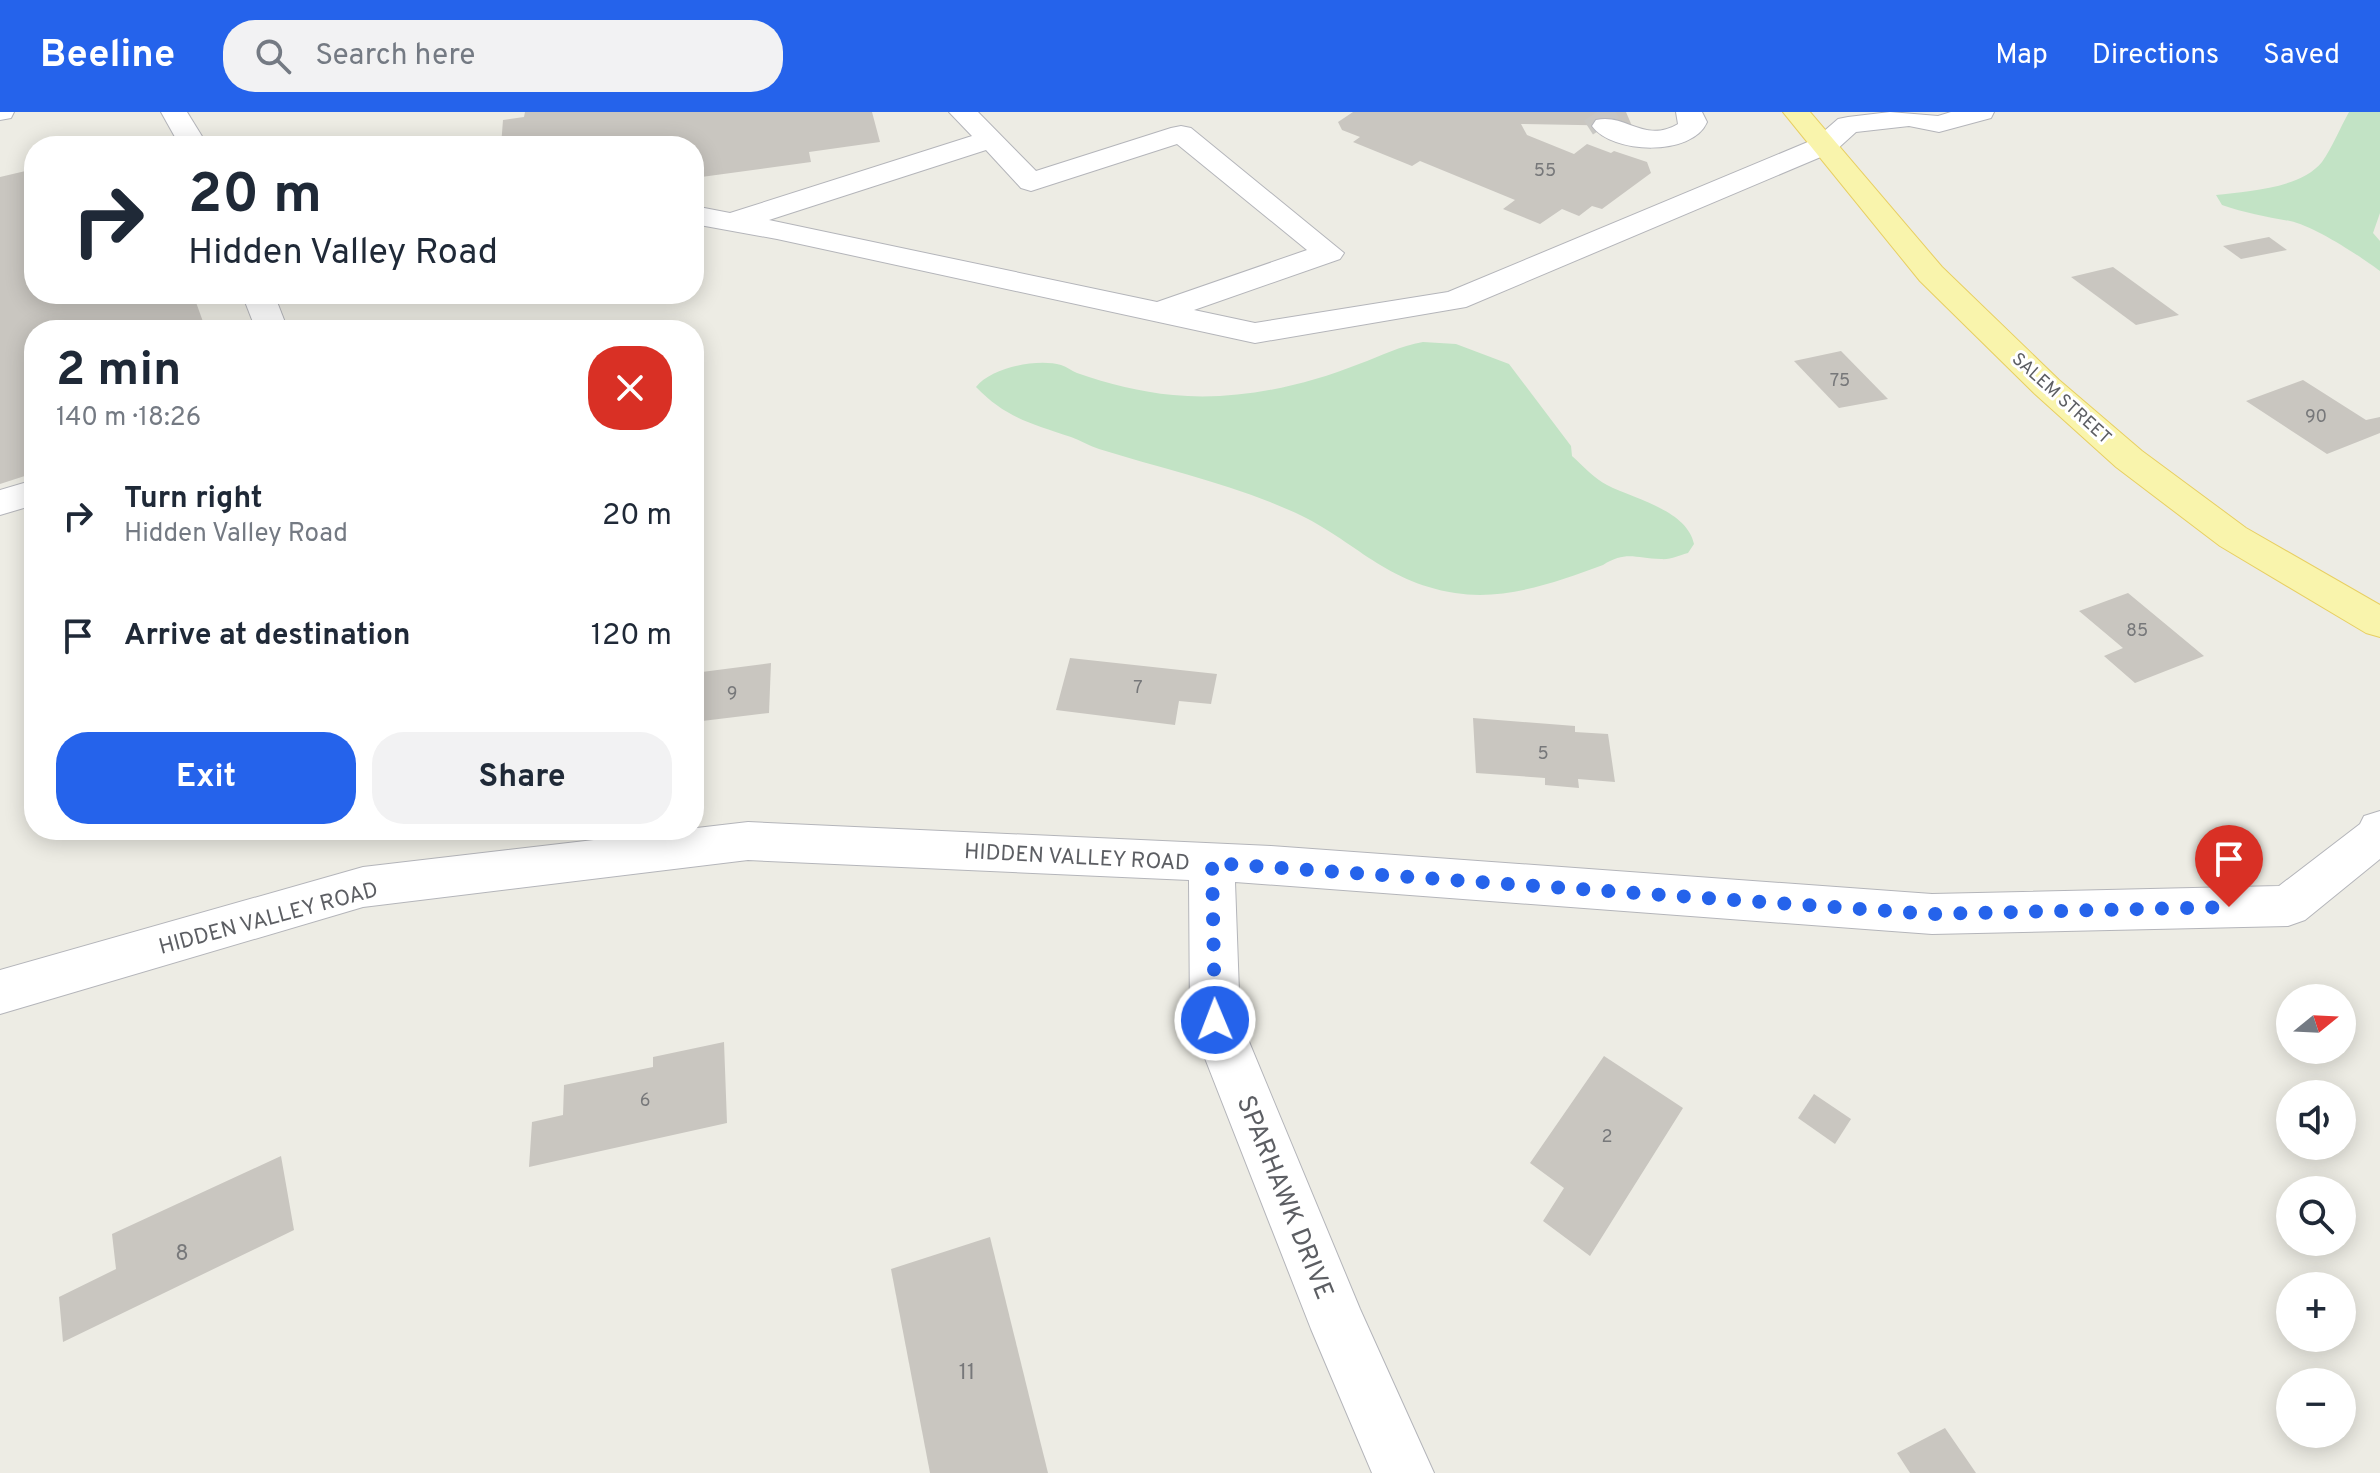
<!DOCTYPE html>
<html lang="en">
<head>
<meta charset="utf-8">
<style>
  body { margin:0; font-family:Overpass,sans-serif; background:#f2f2f3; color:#1f2937; height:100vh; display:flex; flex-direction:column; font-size:30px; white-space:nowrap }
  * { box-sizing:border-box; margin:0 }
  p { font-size:26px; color:#747a83 }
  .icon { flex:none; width:44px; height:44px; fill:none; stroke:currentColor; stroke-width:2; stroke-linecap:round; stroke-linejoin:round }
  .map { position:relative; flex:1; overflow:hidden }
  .side { position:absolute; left:24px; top:208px; width:680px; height:520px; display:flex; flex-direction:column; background:#fff; border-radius:32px; box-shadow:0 4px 20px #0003 }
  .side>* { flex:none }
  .guide { position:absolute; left:24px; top:24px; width:680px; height:168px; border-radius:32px; box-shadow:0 4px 20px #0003; background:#fff; color:#1f2937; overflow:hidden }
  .needle { width:52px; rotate:72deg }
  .controls { position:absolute; left:2276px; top:872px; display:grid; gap:16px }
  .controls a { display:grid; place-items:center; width:80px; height:80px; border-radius:50%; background:#fff; box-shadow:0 4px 20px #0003; font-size:40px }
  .pin { position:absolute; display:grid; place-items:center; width:68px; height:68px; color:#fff; margin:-82px -34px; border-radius:50% 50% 50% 0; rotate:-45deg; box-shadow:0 0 8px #0007 }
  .pin .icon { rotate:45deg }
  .me { position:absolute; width:88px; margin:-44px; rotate:359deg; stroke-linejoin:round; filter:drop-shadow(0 0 6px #0008) }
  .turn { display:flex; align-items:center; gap:28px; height:168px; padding:0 32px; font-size:36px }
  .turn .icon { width:104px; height:104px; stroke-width:2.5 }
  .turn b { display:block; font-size:56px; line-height:68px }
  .round { display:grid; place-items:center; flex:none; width:84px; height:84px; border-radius:32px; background:#f2f2f3 }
  .headline { display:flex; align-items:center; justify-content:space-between; height:136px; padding:0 32px }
  h1 { font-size:48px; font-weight:700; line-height:60px }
  .cta { display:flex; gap:16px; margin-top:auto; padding:16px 32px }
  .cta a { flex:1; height:92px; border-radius:32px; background:#2563eb; color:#fff; font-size:32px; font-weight:700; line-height:92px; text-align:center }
  .cta a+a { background:#f2f2f3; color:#1f2937 }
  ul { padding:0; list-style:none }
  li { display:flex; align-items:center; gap:24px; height:120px; padding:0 32px }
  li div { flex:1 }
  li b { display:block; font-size:30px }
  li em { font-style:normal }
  header { display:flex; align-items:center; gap:48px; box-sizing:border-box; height:112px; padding:0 40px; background:#2563eb; color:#fff }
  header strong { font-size:38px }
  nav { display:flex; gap:44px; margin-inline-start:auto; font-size:28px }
  .search { width:560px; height:72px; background:#f2f2f3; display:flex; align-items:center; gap:20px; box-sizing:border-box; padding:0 28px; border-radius:32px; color:#747a83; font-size:30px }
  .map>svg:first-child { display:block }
  .green { fill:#c2e3c5 }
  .building { fill:#c9c6c0 }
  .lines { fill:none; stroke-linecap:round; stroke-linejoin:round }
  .minor-tunnel { stroke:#c9c8c4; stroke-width:31; stroke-dasharray:31 15; stroke-linecap:butt }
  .minor-casing { stroke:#b4b5ba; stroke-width:2 }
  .major-casing { stroke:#e8cf62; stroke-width:2 }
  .minor { fill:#fff; fill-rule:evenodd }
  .major { fill:#f9f4ac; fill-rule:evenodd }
  .route { stroke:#2563eb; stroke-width:14; stroke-dasharray:0 25.2 }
  .labels { text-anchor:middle; stroke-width:6; stroke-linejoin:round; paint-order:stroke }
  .number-label { font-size:18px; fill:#77787a }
  .far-street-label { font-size:18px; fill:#5c5e63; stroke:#fff }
  .street-label { font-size:22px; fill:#5c5e63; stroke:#fff }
  .near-number-label { font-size:22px; fill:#77787a }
  .near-street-label { font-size:26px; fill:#5c5e63; stroke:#fff }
</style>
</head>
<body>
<header>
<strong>Beeline</strong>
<div class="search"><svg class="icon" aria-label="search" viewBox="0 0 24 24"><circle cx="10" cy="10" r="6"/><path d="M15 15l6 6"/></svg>Search here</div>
<nav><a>Map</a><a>Directions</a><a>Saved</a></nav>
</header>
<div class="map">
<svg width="2380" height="1361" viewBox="0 0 2380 1361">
  <rect width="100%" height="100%" fill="#edece4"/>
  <!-- green -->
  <g class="green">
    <path d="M2349,0H2380V101L2373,121L2380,129V159C2360,144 2314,114 2290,109C2267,105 2245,101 2222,93L2216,83C2247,79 2300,77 2322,50C2332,36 2340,16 2349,0Z"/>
    <path d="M1423,230L1456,232L1509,252L1571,334L1572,344C1583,354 1594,366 1607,373C1634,387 1687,398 1694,432L1688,441C1680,443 1670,448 1661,447C1636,447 1627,438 1603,453C1556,470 1506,489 1455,481C1380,469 1353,425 1289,398C1228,371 1163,357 1099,337C1089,334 1080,328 1071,325C1032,312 1006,306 976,275C991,256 1037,246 1061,253C1067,255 1072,259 1077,261C1109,272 1140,280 1173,283C1235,289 1301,275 1359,252C1381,244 1400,234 1423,230Z"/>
  </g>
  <!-- building -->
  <g class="building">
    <polygon points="525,0 872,0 880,30 809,40 811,50 694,66 694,34 501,34 503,8 524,5"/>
    <polygon points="1353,0 1626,0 1632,14 1521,12 1527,23 1574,42 1587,32 1611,41 1614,39 1647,50 1651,61 1602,97 1592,94 1579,104 1562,97 1540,112 1503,97 1515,88 1420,49 1412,54 1353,30 1360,25 1342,18 1338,10"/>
    <polygon points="34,57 34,182 193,182 206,218 34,218 34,361 0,372 0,65"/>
    <polygon points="2269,125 2287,138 2241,147 2223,134"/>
    <polygon points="2113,155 2179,203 2136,213 2071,165"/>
    <polygon points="1841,239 1888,287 1839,296 1794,249"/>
    <polygon points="2303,268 2366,308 2380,305 2380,321 2327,342 2246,289"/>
    <polygon points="2128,481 2204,544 2135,571 2104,544 2123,536 2079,499"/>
    <polygon points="1070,546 1217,562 1211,592 1179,589 1175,613 1056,598"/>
    <polygon points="771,551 769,601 694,610 694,561"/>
    <polygon points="1473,606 1575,614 1575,620 1608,622 1615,670 1578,667 1579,676 1545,673 1545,666 1476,661"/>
    <polygon points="724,930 727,1011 529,1055 532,1010 563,1003 564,973 653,955 653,945"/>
    <polygon points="1604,944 1683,996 1590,1144 1543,1109 1564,1076 1530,1051"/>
    <polygon points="1814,982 1851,1007 1835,1032 1798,1006"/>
    <polygon points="281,1044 294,1118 63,1230 59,1185 116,1157 112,1122"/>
    <polygon points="990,1125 1048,1361 930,1361 891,1157"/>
    <polygon points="1945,1316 1976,1361 1910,1361 1897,1341"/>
  </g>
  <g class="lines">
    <!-- minor-tunnel -->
    <polyline class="minor-tunnel" points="1597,0 1606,14"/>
    <!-- minor casing -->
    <g class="minor-casing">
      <g id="minor">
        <polygon points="0,0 14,0 11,6 0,8"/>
        <polygon points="161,0 187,0 208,34 180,34"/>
        <path d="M949,0H978L1036,59L1171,16L1181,14L1191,16L1344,141L1340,147L1194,198L1255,211L1448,180L1815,27L1838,7L1848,5L1890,0L1938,4L1951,0H1994L1991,6L1939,20L1909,14L1856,20L1835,39L1466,195L1255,231L777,127L694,112V94L730,101L972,24ZM1177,32L1307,138L1157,190L769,108L986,38L1021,76L1031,79Z"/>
        <path d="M1676,0H1702L1707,10C1692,45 1612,42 1592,14L1596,8C1626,1 1644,32 1678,12Z"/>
        <polygon points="242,182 274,182 288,218 256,218"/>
        <polygon points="34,368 34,393 0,403 0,378"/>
        <polygon points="2380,699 2380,747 2305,808 2288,814 1932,822 1235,770 1240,908 1360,1197 1434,1361 1372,1361 1311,1217 1190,908 1189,768 748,748 363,795 0,902 0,858 363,755 748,710 1271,734 1932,782 2279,774 2360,712 2364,704"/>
      </g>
    </g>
    <!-- major casing -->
    <g class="major-casing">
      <polygon id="major" points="1783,0 1810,0 1942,155 2059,268 2142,339 2246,416 2380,493 2380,525 2366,521 2220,434 2116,355 2035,282 1920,169"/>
    </g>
    <!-- minor -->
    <use href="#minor" class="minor"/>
    <!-- major -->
    <use href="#major" class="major"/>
  </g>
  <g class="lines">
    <!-- route -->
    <polyline class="route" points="1215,908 1212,751 1932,802 2229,795"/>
  </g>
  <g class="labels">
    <!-- number labels -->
    <g class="number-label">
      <text x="1545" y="64">55</text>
      <text x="1840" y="274">75</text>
      <text x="2316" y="310">90</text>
      <text x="2137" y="524">85</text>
      <text x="1138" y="581">7</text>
      <text x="732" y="587">9</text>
      <text x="1543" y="647">5</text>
      <text x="645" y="994">6</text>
      <text x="1607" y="1030">2</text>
    </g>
    <!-- far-street labels -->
    <g class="far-street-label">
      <text transform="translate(2062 286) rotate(42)" y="6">SALEM STREET</text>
    </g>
    <!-- street labels -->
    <g class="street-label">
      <text transform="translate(1077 744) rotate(3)" y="8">HIDDEN VALLEY ROAD</text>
      <text transform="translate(268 805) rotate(-15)" y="8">HIDDEN VALLEY ROAD</text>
    </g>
    <!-- near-number labels -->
    <g class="near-number-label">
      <text x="182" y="1148">8</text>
      <text x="967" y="1267">11</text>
    </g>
    <!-- near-street labels -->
    <g class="near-street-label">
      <text transform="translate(1286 1085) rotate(68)" y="9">SPARHAWK DRIVE</text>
    </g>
  </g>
</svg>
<div class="controls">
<a><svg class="needle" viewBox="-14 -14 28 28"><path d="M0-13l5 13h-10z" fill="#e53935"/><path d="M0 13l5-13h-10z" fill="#747a83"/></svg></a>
<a><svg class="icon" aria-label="sound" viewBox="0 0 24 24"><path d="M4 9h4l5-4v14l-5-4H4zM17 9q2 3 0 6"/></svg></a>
<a><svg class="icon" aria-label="search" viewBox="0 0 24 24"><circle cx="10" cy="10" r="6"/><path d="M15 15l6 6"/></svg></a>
<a>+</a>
<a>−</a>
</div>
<div class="pin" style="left:2229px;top:795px;background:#d93025"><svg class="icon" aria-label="arrive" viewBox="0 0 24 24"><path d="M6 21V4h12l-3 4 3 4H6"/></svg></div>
<svg class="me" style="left:1215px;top:908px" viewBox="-20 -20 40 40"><circle r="17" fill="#2563eb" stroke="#fff" stroke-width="3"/><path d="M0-11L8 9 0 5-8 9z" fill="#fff"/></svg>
<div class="guide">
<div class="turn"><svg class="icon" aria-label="right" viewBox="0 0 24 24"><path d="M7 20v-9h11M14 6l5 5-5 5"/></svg><div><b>20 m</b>Hidden Valley Road</div></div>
</div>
<section class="side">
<div class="headline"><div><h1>2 min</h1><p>140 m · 18:26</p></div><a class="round" style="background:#d93025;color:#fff"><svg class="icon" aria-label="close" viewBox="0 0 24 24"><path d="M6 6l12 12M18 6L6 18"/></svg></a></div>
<ul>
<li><svg class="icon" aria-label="right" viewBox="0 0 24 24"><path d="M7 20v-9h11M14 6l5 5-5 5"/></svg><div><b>Turn right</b><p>Hidden Valley Road</p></div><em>20 m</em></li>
<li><svg class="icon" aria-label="arrive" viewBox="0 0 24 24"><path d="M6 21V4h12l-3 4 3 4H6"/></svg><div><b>Arrive at destination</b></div><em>120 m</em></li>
</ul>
<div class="cta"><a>Exit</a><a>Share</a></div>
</section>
</div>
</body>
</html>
